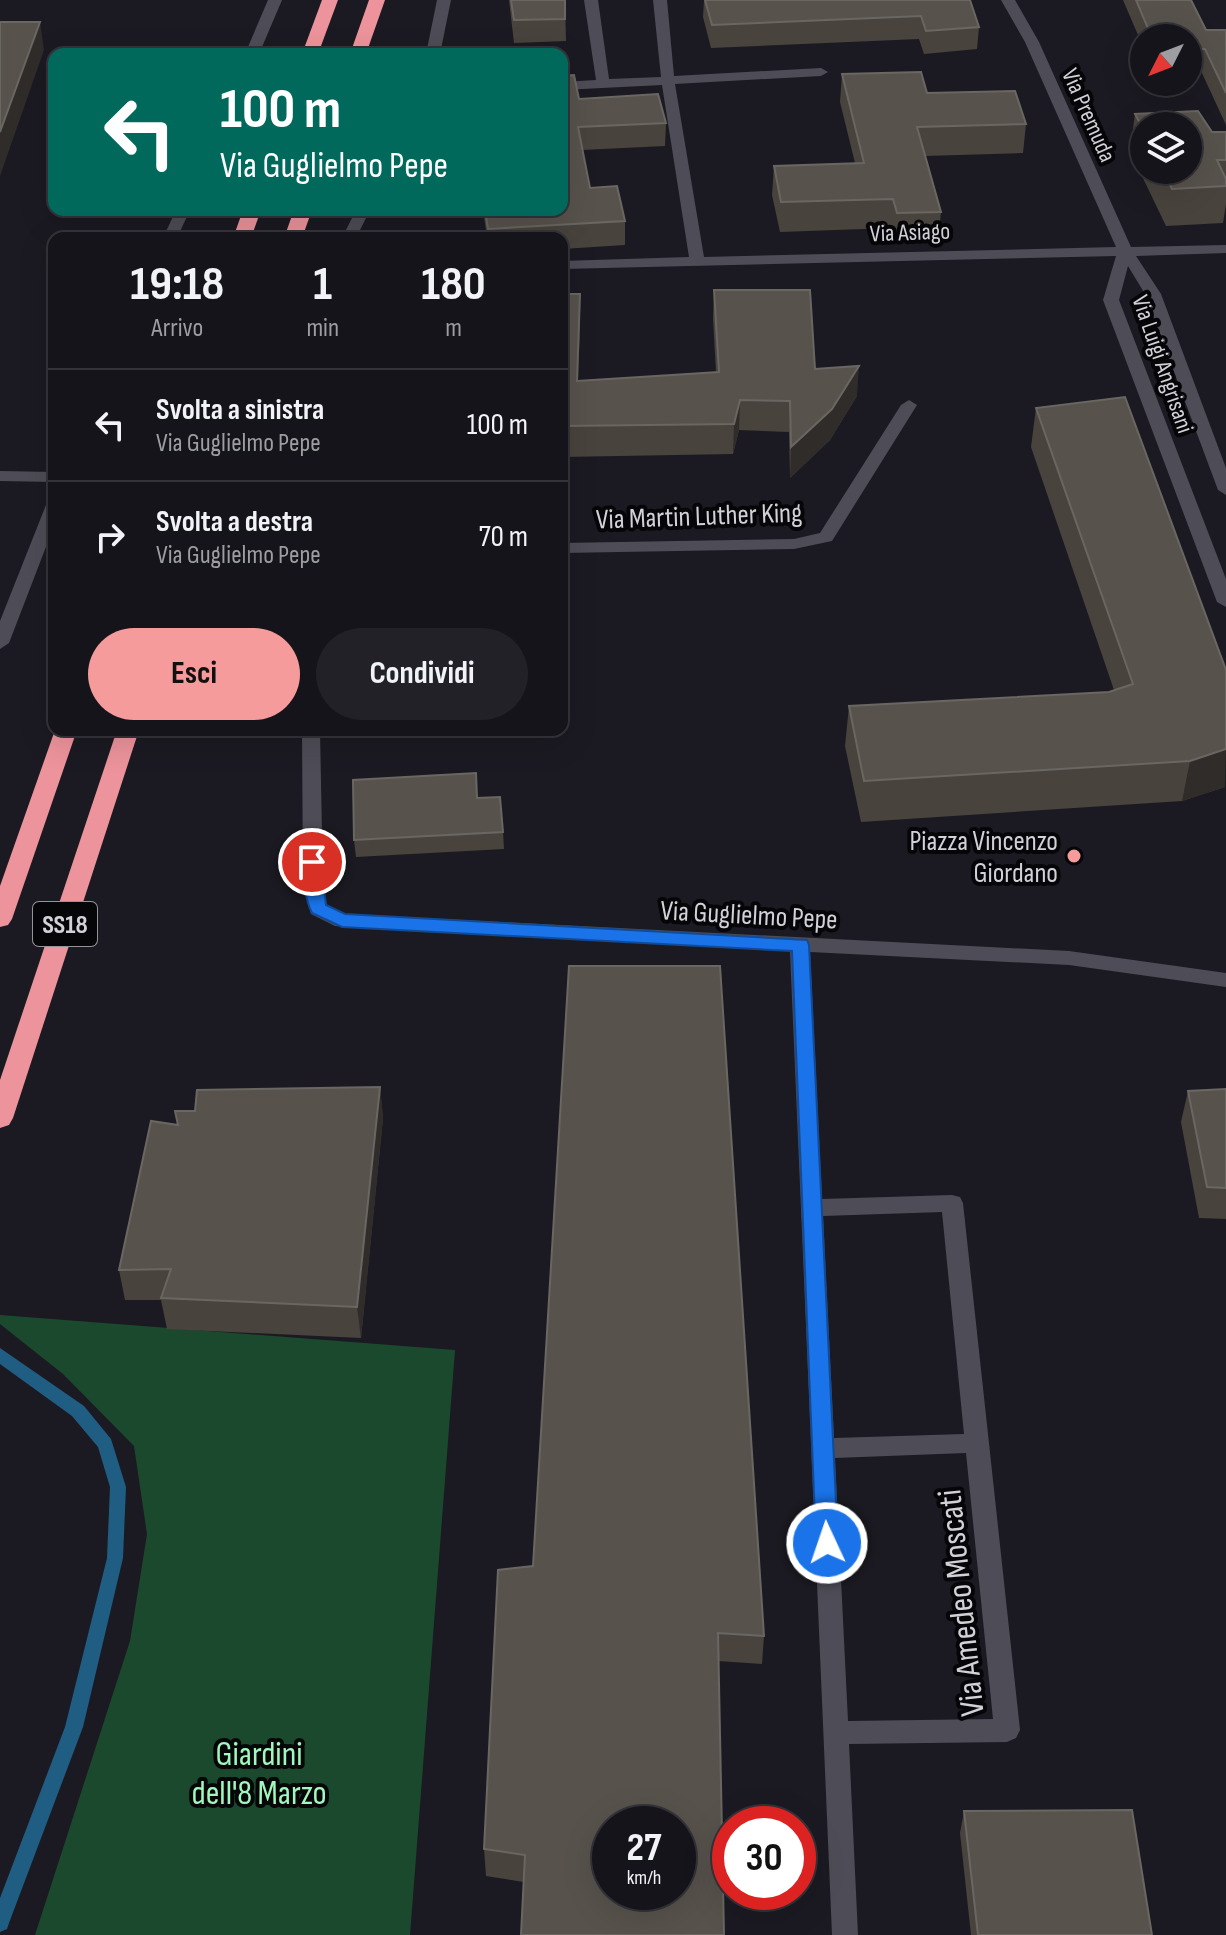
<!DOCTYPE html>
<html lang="it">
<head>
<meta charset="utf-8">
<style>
  body { margin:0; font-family:"Sofia Sans Condensed",sans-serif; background:#212127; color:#f1f3f6; height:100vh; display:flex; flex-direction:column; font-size:30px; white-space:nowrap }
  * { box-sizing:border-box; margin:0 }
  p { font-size:26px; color:#9d9ea2 }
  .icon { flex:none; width:44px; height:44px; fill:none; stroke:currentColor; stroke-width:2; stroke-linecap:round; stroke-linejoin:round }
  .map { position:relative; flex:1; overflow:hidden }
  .side { position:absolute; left:48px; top:232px; width:520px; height:504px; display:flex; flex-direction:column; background:#14141a; border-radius:16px; box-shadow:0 8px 32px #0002,0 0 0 2px #333339 }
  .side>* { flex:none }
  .hud { position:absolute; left:48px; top:48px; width:520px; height:168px; border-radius:16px; box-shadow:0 8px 32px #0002,0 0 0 2px #333339; background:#00695c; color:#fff; overflow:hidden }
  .needle { width:52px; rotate:228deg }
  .fabs { position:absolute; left:1130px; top:24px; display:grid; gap:16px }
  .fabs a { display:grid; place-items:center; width:72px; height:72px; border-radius:50%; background:#14141a; box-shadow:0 8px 32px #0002,0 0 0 2px #333339; font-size:40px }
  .speed { position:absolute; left:592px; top:1806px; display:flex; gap:16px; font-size:40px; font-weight:700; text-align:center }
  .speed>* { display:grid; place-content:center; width:104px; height:104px; border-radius:50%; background:#14141a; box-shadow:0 8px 32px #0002,0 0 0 2px #333339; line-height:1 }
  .speed small { font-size:20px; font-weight:400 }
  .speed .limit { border:12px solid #d22; background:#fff; color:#111 }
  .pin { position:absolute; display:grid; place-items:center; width:68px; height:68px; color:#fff; margin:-34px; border:4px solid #fff; border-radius:50%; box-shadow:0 2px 8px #0007 }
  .me { position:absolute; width:88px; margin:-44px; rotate:357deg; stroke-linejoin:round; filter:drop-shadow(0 0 6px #0008) }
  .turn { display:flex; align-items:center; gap:28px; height:168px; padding:0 40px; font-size:36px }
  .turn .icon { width:104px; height:104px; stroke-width:2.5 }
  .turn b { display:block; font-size:56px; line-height:68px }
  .eta { display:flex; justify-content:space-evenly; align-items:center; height:136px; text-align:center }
  .eta b { font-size:48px; font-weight:700; line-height:56px }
  .action { display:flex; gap:16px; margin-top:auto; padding:16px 40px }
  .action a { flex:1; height:92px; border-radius:48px; background:#f59b9b; color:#111; font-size:32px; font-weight:700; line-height:92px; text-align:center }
  .action a+a { background:#212127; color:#f1f3f6 }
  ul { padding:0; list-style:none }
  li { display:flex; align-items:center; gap:24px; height:112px; padding:0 40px; border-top:2px solid #333339 }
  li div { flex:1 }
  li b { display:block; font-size:30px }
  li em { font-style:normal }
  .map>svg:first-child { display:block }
  .green { fill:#1b492d }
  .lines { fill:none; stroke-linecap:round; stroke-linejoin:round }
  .stream { fill:#1f5d82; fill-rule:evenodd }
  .minor { fill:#4e4d57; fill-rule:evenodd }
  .highway { fill:#ec939b; fill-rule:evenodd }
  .wall { fill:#48433c; fill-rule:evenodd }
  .shaded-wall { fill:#302c2a }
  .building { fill:#57524c; stroke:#6a6662; stroke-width:2; fill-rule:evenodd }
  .route { fill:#1a73e8; stroke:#114b97; stroke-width:2 }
  .poi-dot { fill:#f59b9b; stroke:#060508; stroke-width:3 }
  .labels { text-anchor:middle; stroke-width:8; stroke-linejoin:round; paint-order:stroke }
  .far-street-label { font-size:24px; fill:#d2d1d7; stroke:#060508 }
  .shield { fill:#060508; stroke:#959499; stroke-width:2 }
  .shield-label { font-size:26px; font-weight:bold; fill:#d2d1d7 }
  .street-label { font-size:28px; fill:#d2d1d7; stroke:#060508 }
  .poi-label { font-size:28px; fill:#d2d1d7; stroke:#060508; text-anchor:end }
  .near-street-label { font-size:34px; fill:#d2d1d7; stroke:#060508 }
  .near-park-label { font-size:34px; fill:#a1f8be; stroke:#060508 }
</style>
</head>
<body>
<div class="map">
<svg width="1226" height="1935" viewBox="0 0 1226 1935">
  <rect width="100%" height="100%" fill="#1b1a22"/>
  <!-- green -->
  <polygon class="green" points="0,1315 455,1350 410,1935 35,1935 130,1641 147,1534 134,1446 63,1374 0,1324"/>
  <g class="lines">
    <!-- stream -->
    <polygon class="stream" points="0,1348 84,1406 111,1439 126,1487 123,1558 83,1727 9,1923 7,1929 0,1932 0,1898 65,1727 107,1558 110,1487 98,1447 72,1416 0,1364"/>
    <!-- minor -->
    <g class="minor">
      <polygon points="268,0 282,0 259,54 245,54"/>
      <polygon points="437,0 451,0 440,54 426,54"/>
      <polygon points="584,0 598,0 609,79 661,77 653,0 667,0 674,76 821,68 828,72 821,76 675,84 704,257 1116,247 1025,42 1001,0 1015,0 1039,42 1131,247 1226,245 1226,253 1136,256 1161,294 1226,468 1226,495 1218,490 1145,294 1128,266 1119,300 1226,579 1226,607 1217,602 1103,300 1116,256 562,269 562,261 689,257 662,85 562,90 562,82 596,80"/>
      <polygon points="176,210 190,210 177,238 163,238"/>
      <polygon points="356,210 370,210 356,238 342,238"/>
      <polygon points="909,400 917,405 832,541 794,549 562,553 562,543 794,539 820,533 901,405"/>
      <polygon points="0,471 54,472 54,482 0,481"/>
      <polygon points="54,500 54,526 9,643 0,649 0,621 46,505"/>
      <path d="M302,730H320L323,886L327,905L345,914L1069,951L1226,973V987L1069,965L810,952L822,1199L952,1195L960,1197L963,1203L1020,1730L1016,1738L1007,1742L849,1744L858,1935H832L790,951L335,926L311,914L303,886ZM942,1212L964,1434L834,1438L823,1216ZM966,1453L993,1719L848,1721L835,1458Z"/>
    </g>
    <!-- highway -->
    <g class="highway">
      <polygon points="322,0 338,0 318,54 302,54"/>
      <polygon points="369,0 385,0 366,54 350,54"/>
      <polygon points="243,210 261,210 251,238 233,238"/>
      <polygon points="294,210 312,210 302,238 284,238"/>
      <polygon points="55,730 77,730 12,919 8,925 0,927 0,886"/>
      <polygon points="117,730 139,730 13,1118 9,1125 0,1128 0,1080"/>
    </g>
  </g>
  <!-- wall -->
  <g class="wall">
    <polygon points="509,0 565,0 566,41 514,43"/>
    <polygon points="704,0 970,0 979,27 977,49 924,54 919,39 711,48 703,17"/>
    <polygon points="1123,0 1191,0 1206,30 1226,30 1226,125 1201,71 1188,72 1188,38 1144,38 1144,49"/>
    <polygon points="842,74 927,93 1026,124 1023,153 925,156 941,212 938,241 894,243 891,228 780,232 772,195 774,166 855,163 840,102"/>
    <polygon points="579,99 666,123 665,146 582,150 590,188 625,221 625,245 562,249 562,238 487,238 483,210 562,210"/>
    <path d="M1135,114L1212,132H1226V204L1223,223L1166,226L1130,151ZM1144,126L1188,170H1144Z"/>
    <polygon points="714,290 815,369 857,396 830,440 790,478 789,432 739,430 733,454 562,457 562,294 580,324 578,381 716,372 713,319"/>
    <polygon points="1036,408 1225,787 1182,801 861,822 845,746 849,706 1109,692 1114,690 1031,447"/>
    <polygon points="477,798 503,832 504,849 356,857 354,840"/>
    <polygon points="380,1087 383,1118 361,1338 167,1329 161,1300 125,1300 119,1270 178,1125 195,1111"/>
    <polygon points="1226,1089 1226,1219 1199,1218 1181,1122 1188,1091"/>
    <polygon points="498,1570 764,1636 762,1664 718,1661 524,1882 486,1876 484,1849"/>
    <polygon points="964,1811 1152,1935 971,1935 960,1833"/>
  </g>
  <!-- shaded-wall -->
  <g class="shaded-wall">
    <polygon points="40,22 44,50 0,176 0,132"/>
    <polygon points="580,294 580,324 577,411 577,381"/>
    <polygon points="859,366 857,396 830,440 790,478 791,447"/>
    <polygon points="740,400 739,430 733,454 734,424"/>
    <polygon points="1226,749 1225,787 1182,801 1190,761"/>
    <polygon points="380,1087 383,1118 361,1338 357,1307"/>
  </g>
  <!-- building -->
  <g class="building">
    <polygon points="511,0 565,0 565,19 514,20"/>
    <polygon points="705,0 970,0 979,27 926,31 921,16 712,25"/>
    <polygon points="1136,0 1191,0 1206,30 1226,30 1226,93 1205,49 1188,49 1188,38 1152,38"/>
    <polygon points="0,22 40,22 0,132"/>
    <polygon points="921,72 927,93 1015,91 1026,124 917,127 941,212 897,213 893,199 781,202 774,166 864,163 842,74"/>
    <polygon points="574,75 579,99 658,94 666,123 578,127 590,188 617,186 625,221 488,229 485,210 562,210 562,76"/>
    <polygon points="1198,111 1212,132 1226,132 1226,160 1217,160 1226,179 1226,186 1172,189 1163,170 1188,170 1188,126 1144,126 1144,131 1135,114"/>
    <polygon points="714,290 810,290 815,369 859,366 832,409 791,447 790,401 740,400 734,424 562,426 562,294 580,294 577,381 719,372"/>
    <polygon points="1125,397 1226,670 1226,749 1190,761 864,781 849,706 1109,692 1133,684 1036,408"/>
    <polygon points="476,773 477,798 500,797 503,832 354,840 353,780"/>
    <path d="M569,966H720L764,1636L718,1633L724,1935H521L525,1855L484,1849L498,1570L533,1566ZM610,1824H678V1892H610Z"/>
    <polygon points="380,1087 357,1307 161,1298 171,1269 119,1270 151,1121 178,1125 175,1111 195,1111 197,1090"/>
    <polygon points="1226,1089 1226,1188 1207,1187 1188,1091"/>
    <polygon points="1132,1810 1152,1935 978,1935 964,1811"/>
  </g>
  <!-- route -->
  <path class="route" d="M312,856L321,862L326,905L345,914L807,940L809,945L838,1543L835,1550L827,1552L819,1550L816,1543L792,951L342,927L312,913C304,897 304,880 303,862Z"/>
  <!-- markers -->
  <circle class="poi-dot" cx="1074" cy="856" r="8"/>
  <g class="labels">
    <!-- far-street labels -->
    <g class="far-street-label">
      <text transform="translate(1089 115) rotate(66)" y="8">Via Premuda</text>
      <text transform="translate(910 232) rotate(-2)" y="8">Via Asiago</text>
      <text transform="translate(1163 364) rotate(71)" y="8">Via Luigi Angrisani</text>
    </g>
    <!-- shield labels -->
    <rect class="shield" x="33" y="902" width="64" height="44" rx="6"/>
    <g class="shield-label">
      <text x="65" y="933">SS18</text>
    </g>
    <!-- street labels -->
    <g class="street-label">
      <text transform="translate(699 515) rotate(-2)" y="10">Via Martin Luther King</text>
      <text transform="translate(749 914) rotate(3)" y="10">Via Guglielmo Pepe</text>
    </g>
    <!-- poi labels -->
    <g class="poi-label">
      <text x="1058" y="850">Piazza Vincenzo<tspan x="1058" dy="32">Giordano</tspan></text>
    </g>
    <!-- near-street labels -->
    <g class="near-street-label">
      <text transform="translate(960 1603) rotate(-96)" y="12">Via Amedeo Moscati</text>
    </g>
    <!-- near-park labels -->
    <g class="near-park-label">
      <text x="259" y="1765">Giardini<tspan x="259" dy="39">dell'8 Marzo</tspan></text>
    </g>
  </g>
</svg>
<div class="fabs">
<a><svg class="needle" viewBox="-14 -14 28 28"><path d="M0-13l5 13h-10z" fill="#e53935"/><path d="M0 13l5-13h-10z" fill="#9d9ea2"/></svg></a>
<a><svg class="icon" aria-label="layers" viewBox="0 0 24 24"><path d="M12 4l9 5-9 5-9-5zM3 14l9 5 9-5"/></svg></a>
</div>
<div class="speed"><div>27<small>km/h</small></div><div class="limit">30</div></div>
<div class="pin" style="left:312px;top:862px;background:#d93025"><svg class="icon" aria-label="arrive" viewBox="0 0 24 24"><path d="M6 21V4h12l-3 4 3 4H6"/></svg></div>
<svg class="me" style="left:827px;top:1543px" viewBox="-20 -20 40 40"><circle r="17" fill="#1a73e8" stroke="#fff" stroke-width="3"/><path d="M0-11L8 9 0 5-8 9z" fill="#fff"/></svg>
<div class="hud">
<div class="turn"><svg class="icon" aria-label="left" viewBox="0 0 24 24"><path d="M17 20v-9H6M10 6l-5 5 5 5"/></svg><div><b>100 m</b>Via Guglielmo Pepe</div></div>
</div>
<section class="side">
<div class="eta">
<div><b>19:18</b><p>Arrivo</p></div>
<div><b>1</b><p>min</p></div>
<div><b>180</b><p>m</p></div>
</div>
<ul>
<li><svg class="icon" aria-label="left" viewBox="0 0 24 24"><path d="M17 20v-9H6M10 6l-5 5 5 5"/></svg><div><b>Svolta a sinistra</b><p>Via Guglielmo Pepe</p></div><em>100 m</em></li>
<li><svg class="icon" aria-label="right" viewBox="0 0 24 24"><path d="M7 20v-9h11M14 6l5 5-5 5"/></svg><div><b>Svolta a destra</b><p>Via Guglielmo Pepe</p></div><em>70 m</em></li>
</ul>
<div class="action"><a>Esci</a><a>Condividi</a></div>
</section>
</div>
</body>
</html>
